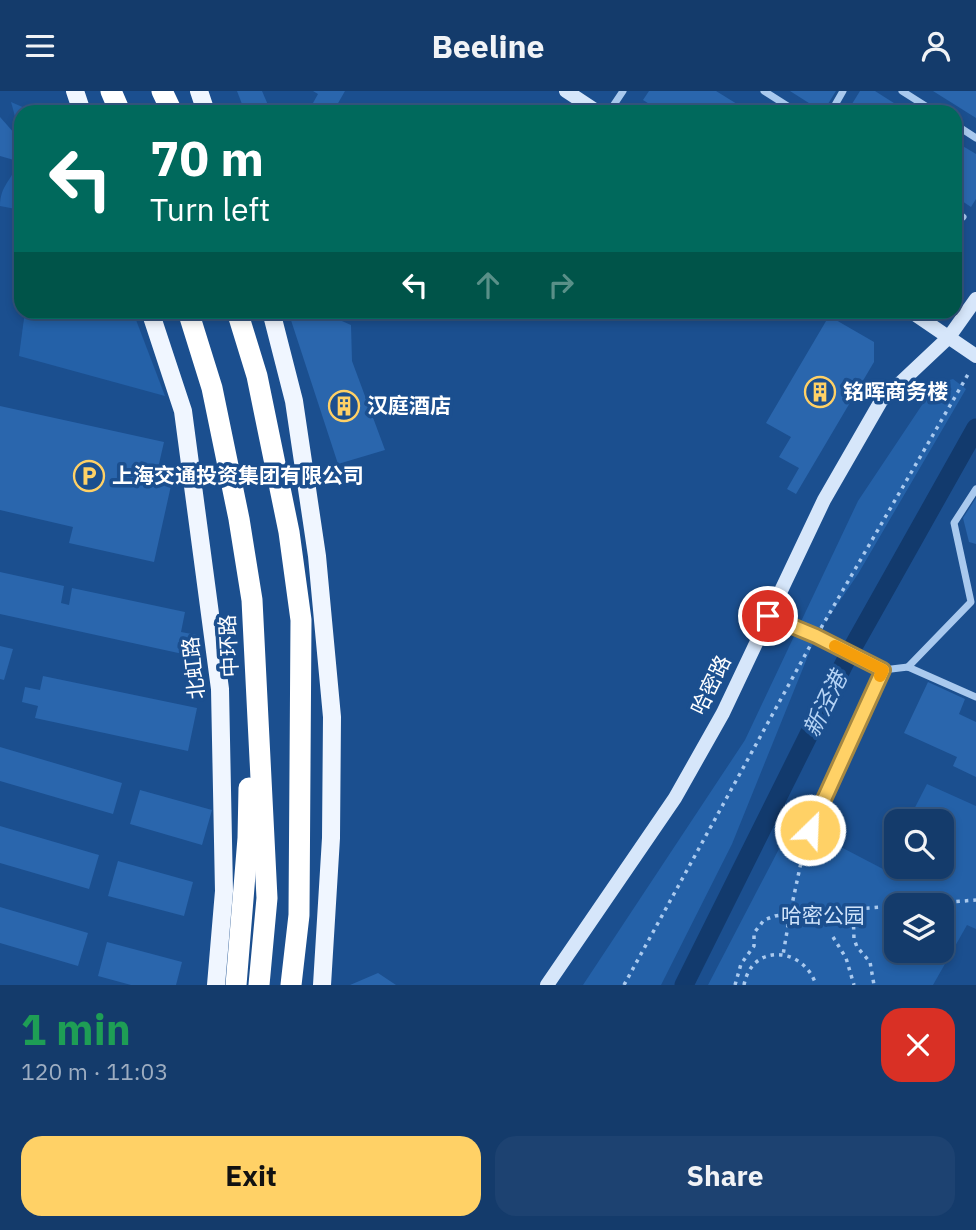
<!DOCTYPE html>
<html lang="en">
<head>
<meta charset="utf-8">
<style>
  body { margin:0; font-family:"IBM Plex Sans","Noto Sans SC",sans-serif; background:#1d4271; color:#f1f3f6; height:100vh; display:flex; flex-direction:column; font-size:26px; white-space:nowrap }
  * { box-sizing:border-box; margin:0 }
  p { font-size:23px; color:#9dadc1 }
  .icon { flex:none; width:38px; height:38px; fill:none; stroke:currentColor; stroke-width:2; stroke-linecap:round; stroke-linejoin:round }
  .map { position:relative; height:894px; overflow:hidden }
  .panel { display:flex; flex-direction:column; background:#143b6b; flex:1 }
  .panel>* { flex:none }
  .hud { position:absolute; left:14px; top:14px; width:948px; height:214px; border-radius:21px; box-shadow:0 4px 10px #0003,0 0 0 2px #33557e; background:#00695c; color:#fff; overflow:hidden }
  .tools { position:absolute; left:884px; top:718px; display:grid; gap:14px }
  .tools a { display:grid; place-items:center; width:70px; height:70px; border-radius:14px; background:#143b6b; box-shadow:0 4px 10px #0003,0 0 0 2px #33557e; font-size:35px }
  .pin { position:absolute; display:grid; place-items:center; width:60px; height:60px; color:#fff; margin:-30px; border:4px solid #fff; border-radius:50%; box-shadow:0 2px 7px #0007 }
  .me { position:absolute; width:77px; margin:-38px; rotate:24deg; stroke-linejoin:round; filter:drop-shadow(0 0 5px #0008) }
  .turn { display:flex; align-items:center; gap:24px; height:147px; padding:0 21px; font-size:32px }
  .turn .icon { width:91px; height:91px; stroke-width:2.5 }
  .turn b { display:block; font-size:49px; line-height:60px }
  .lanes { display:flex; align-items:center; height:66px; padding:0 21px; background:#0003; justify-content:center; gap:35px; direction:ltr }
  .lanes .off { opacity:.35 }
  .round { display:grid; place-items:center; flex:none; width:74px; height:74px; border-radius:21px; background:#1d4271 }
  .head { display:flex; align-items:center; justify-content:space-between; height:119px; padding:0 21px }
  h1 { font-size:42px; font-weight:700; line-height:52px; color:#1e9e55 }
  .button { display:flex; gap:14px; margin-top:auto; padding:14px 21px }
  .button a { flex:1; height:80px; border-radius:21px; background:#ffd166; color:#111; font-size:28px; font-weight:700; line-height:80px; text-align:center }
  .button a+a { background:#1d4271; color:#f1f3f6 }
  header { display:flex; justify-content:space-between; align-items:center; height:91px; padding:0 21px; background:#143b6b; font-size:32px; font-weight:700 }
  .map>svg:first-child { display:block }
  .green { fill:#2461a8; fill-rule:evenodd }
  .lines { fill:none; stroke-linecap:round; stroke-linejoin:round }
  .canal { stroke:#123a6d; stroke-width:19 }
  .building { fill:#2a66ad }
  .path { stroke:#a9c9ee; stroke-width:3.5; stroke-dasharray:3.5 5; stroke-linecap:butt }
  .street { stroke:#a9c9ee; stroke-width:7 }
  .secondary { stroke:#d6e6fa; stroke-width:14 }
  .primary { stroke:#f0f6ff; stroke-width:18 }
  .highway { stroke:#fff; stroke-width:21 }
  .route-casing { stroke:#a68842; stroke-width:18 }
  .route { stroke:#ffd166; stroke-width:12 }
  .slow { stroke:#f59e0b; stroke-width:12 }
  .labels { text-anchor:middle; stroke-width:7; stroke-linejoin:round; paint-order:stroke }
  .poi-label { font-size:21px; font-weight:bold; fill:#fff; stroke:#1b4f8f; text-anchor:start }
  .street-label { font-size:21px; fill:#fff; stroke:#1b4f8f }
  .park-label { font-size:21px; fill:#cfe3fa; stroke:#1b4f8f }
  .water-label { font-size:23px; font-style:italic; fill:#b5d3f5; stroke:#1b4f8f }
</style>
</head>
<body>
<header><svg class="icon" aria-label="menu" viewBox="0 0 24 24"><path d="M4 6h16M4 12h16M4 18h16"/></svg>Beeline<svg class="icon" aria-label="person" viewBox="0 0 24 24"><circle cx="12" cy="8" r="4"/><path d="M4 21q1-7 8-7t8 7"/></svg></header>
<div class="map">
<svg width="976" height="894" viewBox="0 0 976 894">
  <rect width="100%" height="100%" fill="#1b4f8f"/>
  <!-- green -->
  <g class="green">
    <path d="M11,11L34,21H21V119L0,115C0,95 11,90 17,74C24,57 16,28 11,11Z"/>
    <polygon points="25,220 133,221 165,305 19,265"/>
    <polygon points="953,288 966,298 858,483 816,545 732,753 661,894 583,894 745,649 858,410 936,293"/>
    <path d="M927,693L976,715V838L967,834L933,894H708L793,731L883,778L896,753V775H942V730H908ZM896,814H942V859H896Z"/>
  </g>
  <g class="lines">
    <!-- canal -->
    <polyline class="canal" points="684,894 849,563 976,337"/>
  </g>
  <!-- building -->
  <g class="building">
    <polygon points="237,0 262,0 271,21 245,21"/>
    <polygon points="313,0 345,0 333,21 308,21 318,3"/>
    <polygon points="649,0 716,0 750,21 662,21 643,9"/>
    <polygon points="790,0 836,0 823,21"/>
    <polygon points="860,0 875,0 908,21 847,21"/>
    <polygon points="933,0 976,0 976,27"/>
    <polygon points="0,26 15,43 14,69 0,65"/>
    <polygon points="956,51 976,63 976,108 971,116 956,106"/>
    <polygon points="288,220 319,220 351,234 352,270 385,359 338,373"/>
    <polygon points="829,225 874,251 874,271 796,403 787,398 799,377 779,366 791,346 766,332"/>
    <polygon points="0,315 164,351 156,386 172,390 154,471 69,452 73,436 0,419"/>
    <polygon points="976,407 976,453 969,451 963,427"/>
    <polygon points="0,481 64,495 61,512 69,514 72,497 185,521 181,541 197,544 192,565 0,523"/>
    <polygon points="0,555 13,558 4,589 0,588"/>
    <polygon points="43,585 197,617 188,660 35,627 38,615 22,611 25,596 40,599"/>
    <polygon points="928,591 965,608 959,623 976,631 976,686 953,675 957,666 904,642"/>
    <polygon points="0,656 122,692 113,723 0,690"/>
    <polygon points="140,699 212,719 202,754 130,733"/>
    <polygon points="0,735 99,764 89,798 0,772"/>
    <polygon points="118,770 193,791 184,825 108,805"/>
    <polygon points="0,816 88,842 78,875 0,852"/>
    <polygon points="107,851 182,871 176,894 131,894 98,885"/>
    <polygon points="378,882 396,894 350,894"/>
  </g>
  <g class="lines">
    <!-- path -->
    <g class="path">
      <polyline points="821,537 970,280"/>
      <polyline points="806,748 790,823 896,815"/>
      <polyline points="914,814 976,809"/>
      <polyline points="853,818 854,848 857,856 870,871 874,894"/>
      <polyline points="833,846 846,867 854,894"/>
      <polyline points="624,894 810,555"/>
      <polyline points="735,894 741,873 754,855 754,842 764,829 775,825 790,823 783,864"/>
      <path d="M744,894C752,851 804,856 816,894"/>
    </g>
    <!-- street -->
    <g class="street">
      <polyline points="764,0 797,21"/>
      <polyline points="902,0 935,21"/>
      <polyline points="609,21 623,0"/>
      <polyline points="831,21 843,0"/>
      <polyline points="956,34 976,47"/>
      <polyline points="956,121 963,126"/>
      <polyline points="768,525 816,545 883,579 908,576 976,606"/>
      <polyline points="908,576 971,511 954,432 976,398"/>
      <polyline points="810,739 883,579"/>
    </g>
    <!-- secondary -->
    <g class="secondary">
      <polyline points="566,0 598,21"/>
      <polyline points="910,220 976,265"/>
      <polyline points="547,894 675,707 723,622 824,409 881,310 949,246 976,208"/>
    </g>
    <!-- primary -->
    <g class="primary">
      <polyline points="75,0 82,21"/>
      <polyline points="199,0 206,21"/>
      <polyline points="150,220 183,320 220,598 224,800 216,894"/>
      <polyline points="271,220 294,310 317,465 332,626 331,747 322,894"/>
    </g>
    <!-- highway -->
    <g class="highway">
      <polyline points="111,0 120,21"/>
      <polyline points="162,0 172,21"/>
      <polyline points="188,220 212,297 239,428 252,509 267,807 259,894"/>
      <polyline points="237,220 257,285 289,441 301,529 299,824 291,894"/>
      <polyline points="236,894 248,747 249,697"/>
    </g>
  </g>
  <g class="lines">
    <!-- route casing -->
    <g class="route-casing">
      <polyline id="route" points="768,525 816,545 883,579 810,739"/>
    </g>
    <!-- route -->
    <use href="#route" class="route"/>
    <!-- slow -->
    <polyline class="slow" points="835,555 883,579 880,585"/>
  </g>
  <!-- icons -->
  <defs>
    <g id="building-ring" transform="scale(1.575)"><circle r="9.5" fill="#1b4f8f" stroke="#ffd166" stroke-width="1.5"/><path d="M-4-6H4V6H1V3H-1V6H-4ZM-2.5-4.3h1.7v1.8h-1.7ZM.8-4.3h1.7v1.8H.8ZM-2.5-1h1.7V.8h-1.7ZM.8-1h1.7V.8H.8Z" fill="#ffd166"/></g>
    <g id="parking-ring" transform="scale(1.575)"><circle r="9.5" fill="#1b4f8f" stroke="#ffd166" stroke-width="1.5"/><path d="M-3.5-5.5H1a3.5 3.5 0 0 1 0 7H-1V5.5H-3.5ZM-1-3.4V-.6H.8a1.4 1.4 0 0 0 0-2.8Z" fill="#ffd166"/></g>
  </defs>
  <g fill-rule="evenodd">
    <use href="#building-ring" x="820" y="301"/>
    <use href="#building-ring" x="344" y="315"/>
    <use href="#parking-ring" x="89" y="385"/>
  </g>
  <g class="labels">
    <!-- poi labels -->
    <g class="poi-label">
      <text x="843" y="308">铭晖商务楼</text>
      <text x="367" y="322">汉庭酒店</text>
      <text x="112" y="392">上海交通投资集团有限公司</text>
    </g>
    <!-- street labels -->
    <g class="street-label">
      <text transform="translate(229 555) rotate(-93)" y="7">中环路</text>
      <text transform="translate(194 577) rotate(-96)" y="7">北虹路</text>
      <text transform="translate(711 594) rotate(-64)" y="7">哈密路</text>
    </g>
    <!-- park labels -->
    <g class="park-label">
      <text x="823" y="832">哈密公园</text>
    </g>
    <!-- water labels -->
    <g class="water-label">
      <text transform="translate(825 613) rotate(-64)" y="8">新泾港</text>
    </g>
  </g>
</svg>
<div class="tools">
<a><svg class="icon" aria-label="search" viewBox="0 0 24 24"><circle cx="10" cy="10" r="6"/><path d="M15 15l6 6"/></svg></a>
<a><svg class="icon" aria-label="layers" viewBox="0 0 24 24"><path d="M12 4l9 5-9 5-9-5zM3 14l9 5 9-5"/></svg></a>
</div>
<div class="pin" style="left:768px;top:525px;background:#d93025"><svg class="icon" aria-label="arrive" viewBox="0 0 24 24"><path d="M6 21V4h12l-3 4 3 4H6"/></svg></div>
<svg class="me" style="left:810px;top:739px" viewBox="-20 -20 40 40"><circle r="17" fill="#ffd166" stroke="#fff" stroke-width="3"/><path d="M0-11L8 9 0 5-8 9z" fill="#fff"/></svg>
<div class="hud">
<div class="turn"><svg class="icon" aria-label="left" viewBox="0 0 24 24"><path d="M17 20v-9H6M10 6l-5 5 5 5"/></svg><div><b>70 m</b>Turn left</div></div>
<div class="lanes"><svg class="icon" aria-label="left" viewBox="0 0 24 24"><path d="M17 20v-9H6M10 6l-5 5 5 5"/></svg><svg class="icon off" aria-label="ahead" viewBox="0 0 24 24"><path d="M12 20V5M6 11l6-6 6 6"/></svg><svg class="icon off" aria-label="right" viewBox="0 0 24 24"><path d="M7 20v-9h11M14 6l5 5-5 5"/></svg></div>
</div>
</div>
<section class="panel">
<div class="head"><div><h1>1 min</h1><p>120 m · 11:03</p></div><a class="round" style="background:#d93025;color:#fff"><svg class="icon" aria-label="close" viewBox="0 0 24 24"><path d="M6 6l12 12M18 6L6 18"/></svg></a></div>
<div class="button"><a>Exit</a><a>Share</a></div>
</section>
</body>
</html>
